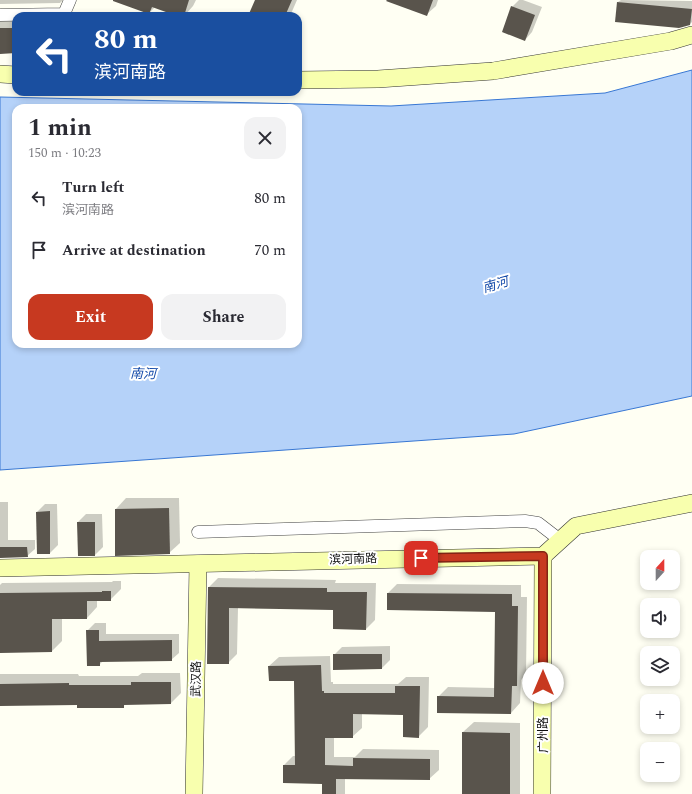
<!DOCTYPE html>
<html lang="en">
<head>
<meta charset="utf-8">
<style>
  body { margin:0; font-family:Spectral,"Noto Sans SC",serif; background:#f2f2f3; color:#2b2b33; height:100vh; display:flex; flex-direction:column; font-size:15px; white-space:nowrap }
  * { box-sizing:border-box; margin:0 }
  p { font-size:13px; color:#7c7c81 }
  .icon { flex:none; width:22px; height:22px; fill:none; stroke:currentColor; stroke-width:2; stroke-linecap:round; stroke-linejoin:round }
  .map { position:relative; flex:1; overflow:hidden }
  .details { position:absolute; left:12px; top:104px; width:290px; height:244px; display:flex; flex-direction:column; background:#fff; border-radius:12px; box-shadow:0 2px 6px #0003 }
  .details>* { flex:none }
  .banner { position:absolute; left:12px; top:12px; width:290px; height:84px; border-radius:12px; box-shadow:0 2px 6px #0003; background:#1a4fa0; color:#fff; overflow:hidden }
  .needle { width:26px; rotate:21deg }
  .fabs { position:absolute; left:640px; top:550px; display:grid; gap:8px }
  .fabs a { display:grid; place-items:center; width:40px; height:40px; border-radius:8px; background:#fff; box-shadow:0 2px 6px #0003; font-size:20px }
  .pin { position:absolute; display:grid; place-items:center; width:34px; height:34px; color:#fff; margin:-17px; border-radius:8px; box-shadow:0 2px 6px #0006 }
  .me { position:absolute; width:44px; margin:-22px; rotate:0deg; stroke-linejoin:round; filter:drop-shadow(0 0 3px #0008) }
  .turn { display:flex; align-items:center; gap:14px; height:84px; padding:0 16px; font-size:18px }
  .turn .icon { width:52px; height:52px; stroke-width:2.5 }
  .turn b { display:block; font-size:28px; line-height:34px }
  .round { display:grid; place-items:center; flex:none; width:42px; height:42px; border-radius:12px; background:#f2f2f3 }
  .summary { display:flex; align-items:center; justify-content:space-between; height:68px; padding:0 16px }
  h1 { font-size:24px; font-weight:700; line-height:30px }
  .cta { display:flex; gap:8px; margin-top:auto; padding:8px 16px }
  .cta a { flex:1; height:46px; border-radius:12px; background:#c73920; color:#fff; font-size:16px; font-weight:700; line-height:46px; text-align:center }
  .cta a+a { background:#f2f2f3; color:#2b2b33 }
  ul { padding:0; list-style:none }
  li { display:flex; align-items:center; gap:12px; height:52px; padding:0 16px }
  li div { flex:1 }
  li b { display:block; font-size:15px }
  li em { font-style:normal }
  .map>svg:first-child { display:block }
  .water { fill:#b5d2f9; stroke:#3877d3; fill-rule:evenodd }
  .shadow { fill:#0003 }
  .building { fill:#59544c }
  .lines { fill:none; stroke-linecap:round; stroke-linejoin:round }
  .street-casing { stroke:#434343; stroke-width:13 }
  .secondary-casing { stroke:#323232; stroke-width:18 }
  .street { stroke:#fff; stroke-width:12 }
  .secondary { stroke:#f8ffae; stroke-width:17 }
  .route-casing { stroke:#812515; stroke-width:10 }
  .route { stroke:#c73920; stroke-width:7 }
  .labels { text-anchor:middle; stroke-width:4; stroke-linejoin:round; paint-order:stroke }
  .street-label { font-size:12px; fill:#101010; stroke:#fff }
  .water-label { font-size:13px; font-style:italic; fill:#1249a9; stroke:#fff }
</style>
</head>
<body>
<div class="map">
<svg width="692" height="794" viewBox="0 0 692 794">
  <rect width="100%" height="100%" fill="#fffff3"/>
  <!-- water -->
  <path class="water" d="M692,70V396L514,434L0,470V97L391,106L605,93ZM16,108H298V344H16Z"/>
  <!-- shadow -->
  <g class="shadow">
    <polygon points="0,0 63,0 60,3 0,4"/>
    <polygon points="123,0 196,0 193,6 184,16 180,16 155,7 149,13"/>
    <polygon points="256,0 297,0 290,16 249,16"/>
    <polygon points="386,0 438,0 436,6 427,14"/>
    <polygon points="519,0 523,0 542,7 532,32 525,40 512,7"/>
    <polygon points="621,0 692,1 692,22 690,24 618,2"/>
    <polygon points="0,18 16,18 16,52 0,53"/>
    <polygon points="126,498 179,498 180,543 169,553 116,509"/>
    <polygon points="0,502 8,502 8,540 35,540 35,549 27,556 0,557"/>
    <polygon points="45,504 57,504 58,545 50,553 37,512"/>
    <polygon points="86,514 102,514 103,547 95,555 78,522"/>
    <polygon points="218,578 336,580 335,583 376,583 375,620 366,629 334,609 238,608 237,654 228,663 209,587"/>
    <polygon points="113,581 121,581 121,589 110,600 97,600 97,607 87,618 62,618 62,641 52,651 0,652 0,585 2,583 112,582"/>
    <polygon points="397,584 521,585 521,597 527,597 526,675 521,680 520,703 511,713 438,697 448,687 495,688 496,611 388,593"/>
    <polygon points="95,623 106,623 106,634 179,634 179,653 171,660 103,661 99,665 87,631"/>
    <polygon points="390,646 390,660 382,668 334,655 342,647"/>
    <polygon points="330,656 331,682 333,682 333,684 398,684 406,677 429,677 428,727 419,736 404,714 362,713 362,728 352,737 334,737 334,757 355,757 363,749 439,750 439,770 429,779 345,778 345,794 323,794 323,783 284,765 293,756 296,756 295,680 269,666 279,657"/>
    <polygon points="142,673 180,673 181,693 171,703 126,703 123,707 78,704 0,705 0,674 78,674 79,676 138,676"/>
    <polygon points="474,722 520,723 520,794 463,794 463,732"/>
  </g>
  <!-- building -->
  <g class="building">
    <polygon points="113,0 189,0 184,16 177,16 152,7 149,14 113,1"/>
    <polygon points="255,0 292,0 285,16 248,16"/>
    <polygon points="387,0 433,0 427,16 386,1"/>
    <polygon points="617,2 692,9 690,25 679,28 615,22"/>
    <polygon points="511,6 535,15 525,41 502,32"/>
    <polygon points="0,28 16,28 16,53 0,54"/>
    <polygon points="169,508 170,554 115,556 115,509"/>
    <polygon points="50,511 50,554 37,554 36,512"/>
    <polygon points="77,522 95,522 95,556 78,556"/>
    <polygon points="0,547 27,547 28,557 0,558"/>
    <polygon points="208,587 327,588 327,592 367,592 366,630 333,629 333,610 229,608 229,664 207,664"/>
    <polygon points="102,591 111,591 111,601 87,601 87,619 52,619 52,652 0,653 0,593 102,592"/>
    <polygon points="387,593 512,594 512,606 518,606 517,686 512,686 511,714 437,713 437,696 494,697 495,612 387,610"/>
    <polygon points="86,630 99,630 99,641 172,640 172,661 100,662 100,666 87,666"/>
    <polygon points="333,654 382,654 382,669 333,670"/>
    <polygon points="321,665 322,691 324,691 324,693 395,693 395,686 420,686 419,738 403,737 403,715 353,714 353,738 325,738 325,765 353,766 353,758 430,759 430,780 336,779 336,794 322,794 322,784 283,783 283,765 295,765 294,681 269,681 268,666"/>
    <polygon points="131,682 171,682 171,704 124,705 124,708 77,708 77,705 0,706 0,684 69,683 69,685 131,685"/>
    <polygon points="462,732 510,733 510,794 462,794"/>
  </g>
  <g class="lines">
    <!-- street casing -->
    <g class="street-casing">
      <g id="street">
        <polyline points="0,15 64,14 70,0"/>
        <polyline points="198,532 525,521 538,523 560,540"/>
      </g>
    </g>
    <!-- secondary casing -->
    <g class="secondary-casing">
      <g id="secondary">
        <polyline points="0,74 16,75"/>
        <polyline points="298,80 378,79 493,71 671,41 692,35"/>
        <path d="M0,568C181,565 362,559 543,556L576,526L692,503"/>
        <polyline points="194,794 198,564"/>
        <polyline points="542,794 543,556"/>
      </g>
    </g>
    <!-- street -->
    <use href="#street" class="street"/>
    <!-- secondary -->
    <use href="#secondary" class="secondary"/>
  </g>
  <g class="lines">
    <!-- route casing -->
    <g class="route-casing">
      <polyline id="route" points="421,558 543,556 543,683"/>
    </g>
    <!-- route -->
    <use href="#route" class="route"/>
  </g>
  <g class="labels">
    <!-- street labels -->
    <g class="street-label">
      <text transform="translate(353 559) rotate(-2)" y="4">滨河南路</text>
      <text transform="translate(196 679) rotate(-89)" y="4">武汉路</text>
      <text transform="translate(543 735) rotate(-90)" y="4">广州路</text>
    </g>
    <!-- water labels -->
    <g class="water-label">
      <text transform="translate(495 284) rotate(-16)" y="5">南河</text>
      <text transform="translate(143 373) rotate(1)" y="5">南河</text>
    </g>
  </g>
</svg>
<div class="fabs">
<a><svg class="needle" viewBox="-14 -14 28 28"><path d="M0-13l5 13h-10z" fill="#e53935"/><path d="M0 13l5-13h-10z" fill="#7c7c81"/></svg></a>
<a><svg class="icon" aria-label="sound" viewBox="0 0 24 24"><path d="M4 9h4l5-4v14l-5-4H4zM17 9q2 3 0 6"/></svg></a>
<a><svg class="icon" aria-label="layers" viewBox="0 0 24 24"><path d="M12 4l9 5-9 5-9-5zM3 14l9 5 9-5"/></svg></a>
<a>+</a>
<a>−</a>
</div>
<div class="pin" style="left:421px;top:558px;background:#d93025"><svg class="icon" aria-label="arrive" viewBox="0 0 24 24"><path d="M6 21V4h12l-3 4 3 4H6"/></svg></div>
<svg class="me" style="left:543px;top:683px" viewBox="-20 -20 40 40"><circle r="19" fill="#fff"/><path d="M0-13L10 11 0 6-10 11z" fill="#c73920"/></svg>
<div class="banner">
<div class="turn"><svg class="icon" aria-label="left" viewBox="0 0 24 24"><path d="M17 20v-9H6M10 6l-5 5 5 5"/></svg><div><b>80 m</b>滨河南路</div></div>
</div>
<section class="details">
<div class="summary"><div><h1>1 min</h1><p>150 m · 10:23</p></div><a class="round"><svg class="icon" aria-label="close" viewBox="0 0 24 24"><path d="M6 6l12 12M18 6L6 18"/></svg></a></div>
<ul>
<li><svg class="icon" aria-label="left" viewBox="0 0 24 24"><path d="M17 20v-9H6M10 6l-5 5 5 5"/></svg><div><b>Turn left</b><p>滨河南路</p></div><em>80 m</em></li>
<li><svg class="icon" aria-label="arrive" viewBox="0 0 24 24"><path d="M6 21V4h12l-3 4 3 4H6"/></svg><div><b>Arrive at destination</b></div><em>70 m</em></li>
</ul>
<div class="cta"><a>Exit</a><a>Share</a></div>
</section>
</div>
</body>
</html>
